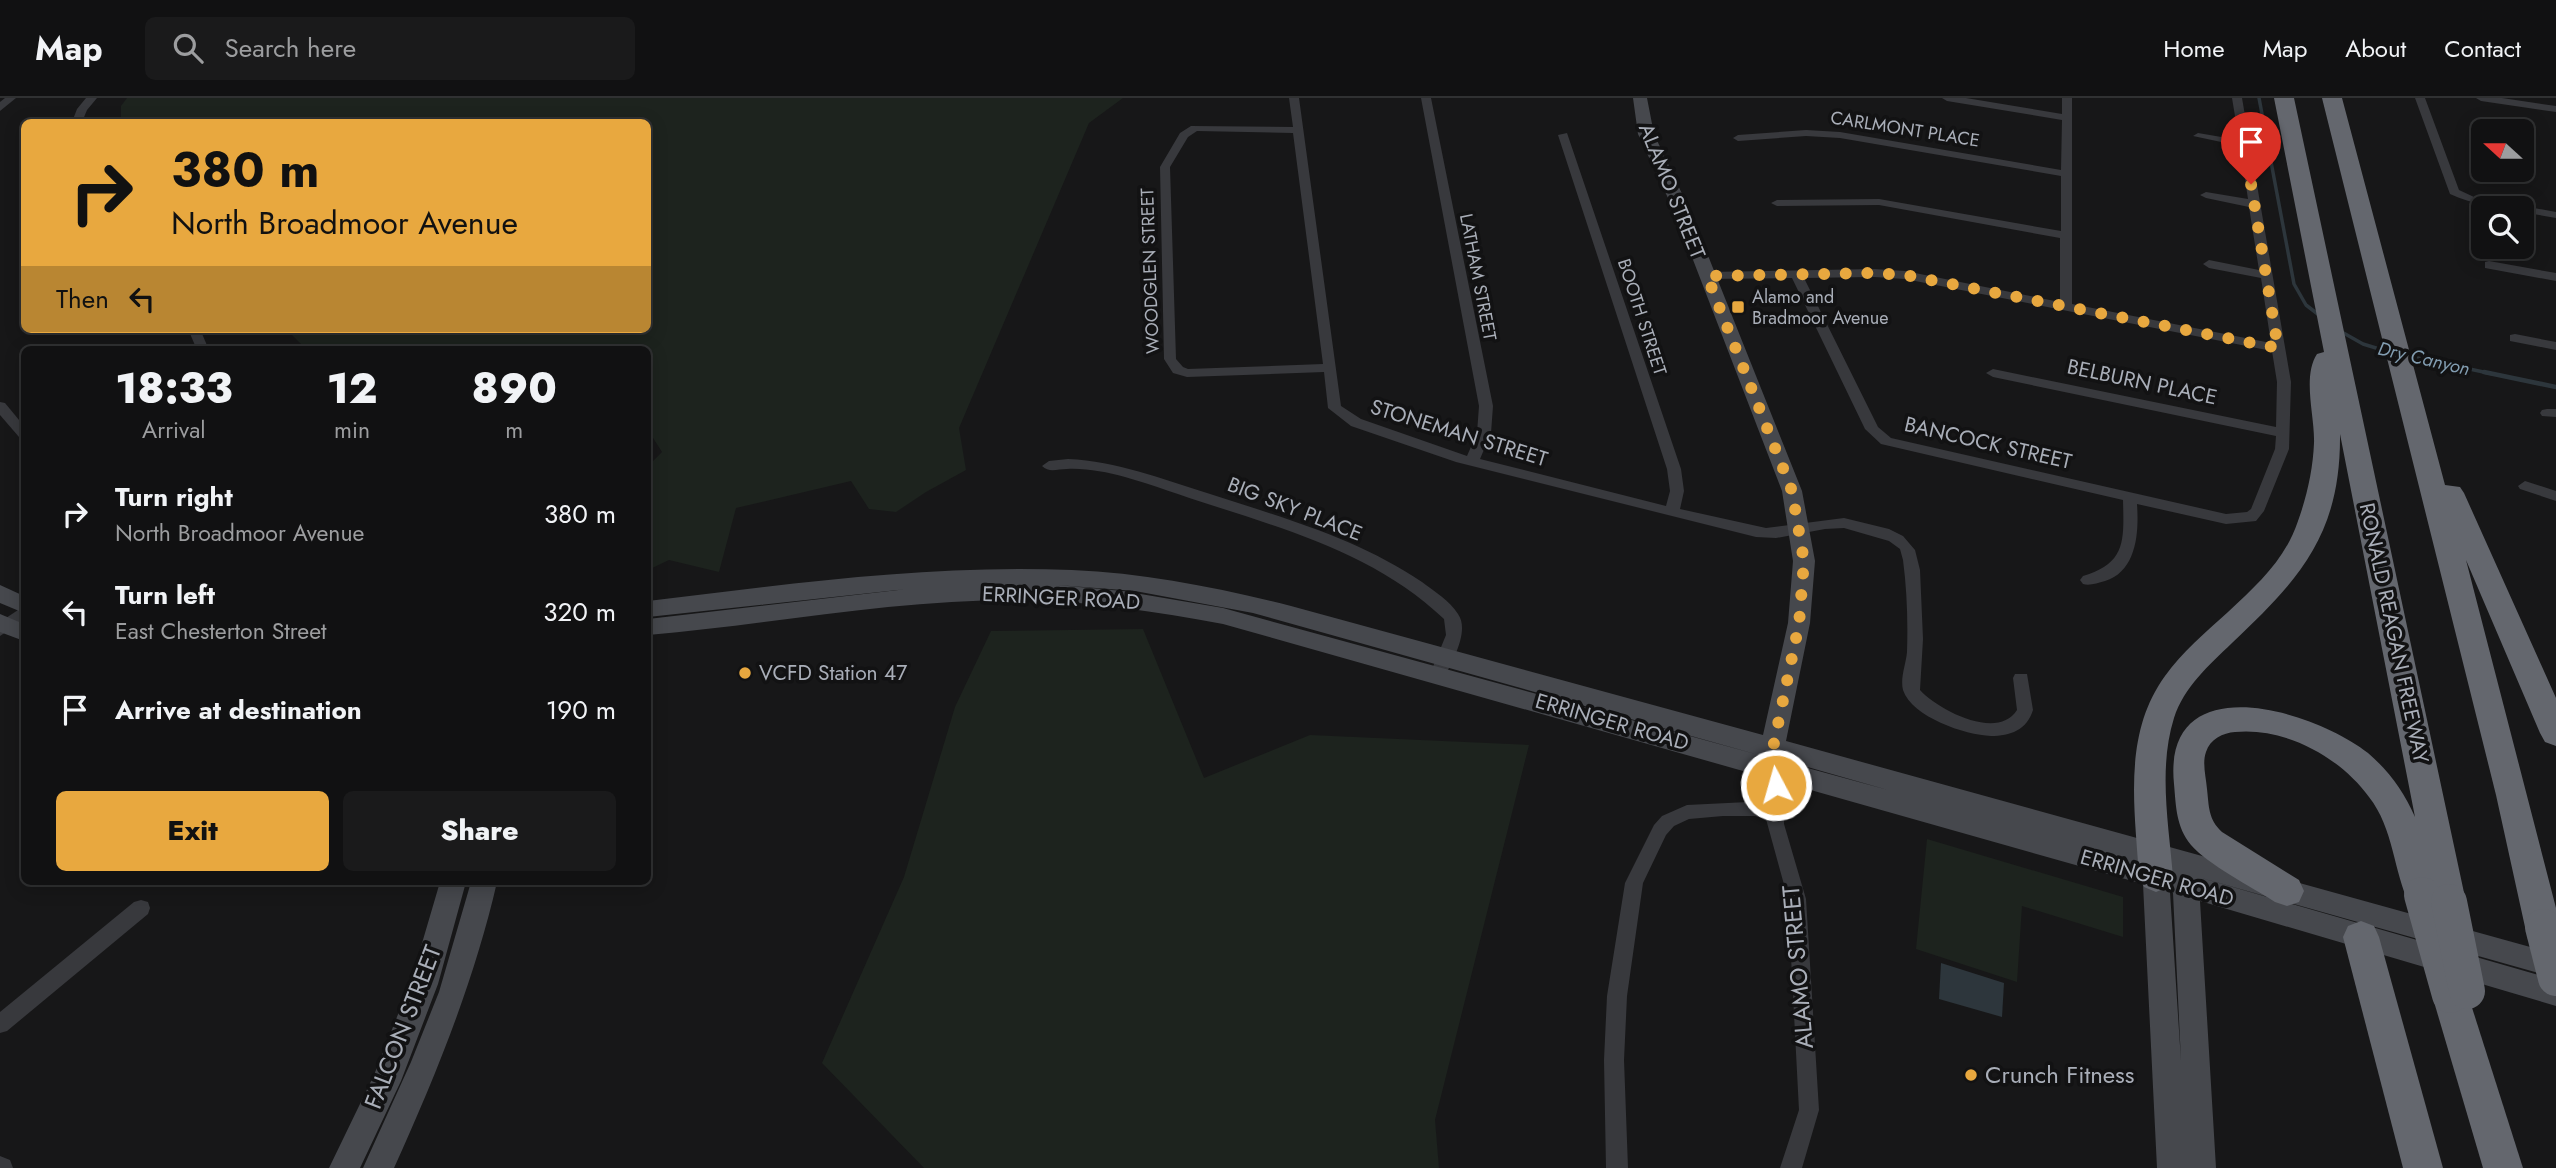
<!DOCTYPE html>
<html lang="en">
<head>
<meta charset="utf-8">
<style>
  body { margin:0; font-family:Jost,sans-serif; background:#1a1a1b; color:#f1f3f6; height:100vh; display:flex; flex-direction:column; font-size:26px; white-space:nowrap }
  * { box-sizing:border-box; margin:0 }
  p { font-size:23px; color:#9c9d9f }
  .icon { flex:none; width:38px; height:38px; fill:none; stroke:currentColor; stroke-width:2; stroke-linecap:round; stroke-linejoin:round }
  .map { position:relative; flex:1; overflow:hidden }
  .side { position:absolute; left:21px; top:248px; width:630px; height:539px; display:flex; flex-direction:column; background:#111112; border-radius:10px; box-shadow:0 4px 18px #0003,0 0 0 2px #303132 }
  .side>* { flex:none }
  .hud { position:absolute; left:21px; top:21px; width:630px; height:214px; border-radius:10px; box-shadow:0 4px 18px #0003,0 0 0 2px #303132; background:#e8a83f; color:#111; overflow:hidden }
  .needle { width:46px; rotate:291deg }
  .fabs { position:absolute; left:2471px; top:21px; display:grid; gap:14px }
  .fabs a { display:grid; place-items:center; width:63px; height:63px; border-radius:10px; background:#111112; box-shadow:0 4px 18px #0003,0 0 0 2px #303132; font-size:35px }
  .pin { position:absolute; display:grid; place-items:center; width:60px; height:60px; color:#fff; margin:-72px -30px; border-radius:50% 50% 50% 0; rotate:-45deg; box-shadow:0 0 7px #0007 }
  .pin .icon { rotate:45deg }
  .me { position:absolute; width:77px; margin:-38px; rotate:354deg; stroke-linejoin:round; filter:drop-shadow(0 0 5px #0008) }
  .turn { display:flex; align-items:center; gap:24px; height:147px; padding:0 35px; font-size:32px }
  .turn .icon { width:91px; height:91px; stroke-width:2.5 }
  .turn b { display:block; font-size:49px; line-height:60px }
  .then { display:flex; align-items:center; height:66px; padding:0 35px; background:#0003; gap:14px; font-size:26px }
  .eta { display:flex; justify-content:space-evenly; align-items:center; height:119px; text-align:center }
  .eta b { font-size:42px; font-weight:800; line-height:49px }
  .primary-button { display:flex; gap:14px; margin-top:auto; padding:14px 35px }
  .primary-button a { flex:1; height:80px; border-radius:10px; background:#e8a83f; color:#111; font-size:28px; font-weight:800; line-height:80px; text-align:center }
  .primary-button a+a { background:#1a1a1b; color:#f1f3f6 }
  ul { padding:0; list-style:none }
  li { display:flex; align-items:center; gap:21px; height:98px; padding:0 35px }
  li div { flex:1 }
  li b { display:block; font-size:26px }
  li em { font-style:normal }
  header { display:flex; align-items:center; gap:42px; box-sizing:border-box; height:98px; padding:0 35px; background:#111112; border-bottom:2px solid #303132 }
  header strong { font-size:33px }
  nav { display:flex; gap:38px; margin-inline-start:auto; font-size:24px }
  .search { width:490px; height:63px; background:#1a1a1b; display:flex; align-items:center; gap:18px; box-sizing:border-box; padding:0 24px; border-radius:10px; color:#9c9d9f; font-size:26px }
  .map>svg:first-child { display:block }
  .green { fill:#1d231e }
  .water { fill:#2d363c }
  .lines { fill:none; stroke-linecap:round; stroke-linejoin:round }
  .stream-far1 { stroke:#2d363c; stroke-width:3.5 }
  .stream { stroke:#2d363c; stroke-width:4.5 }
  .street { fill:#38393d; fill-rule:evenodd }
  .secondary { fill:#46484d; fill-rule:evenodd }
  .highway { fill:#64676e; fill-rule:evenodd }
  .highway-bridge { stroke:#64676e; stroke-width:36 }
  .route { stroke:#e8a83f; stroke-width:12; stroke-dasharray:0 21.6 }
  .poi-dot { fill:#e8a83f; stroke:#121213; stroke-width:2.5 }
  .labels { text-anchor:middle; stroke-width:7; stroke-linejoin:round; paint-order:stroke }
  .far-street-label { font-size:18px; fill:#a9aeb8; stroke:#121213 }
  .far-poi-label { font-size:18px; fill:#a9aeb8; stroke:#121213; text-anchor:start }
  .far-water-label { font-size:19px; font-style:italic; fill:#829db1; stroke:#121213 }
  .street-label { font-size:21px; fill:#a9aeb8; stroke:#121213 }
  .poi-label { font-size:21px; fill:#a9aeb8; stroke:#121213; text-anchor:start }
  .near-street-label { font-size:24px; fill:#a9aeb8; stroke:#121213 }
  .near-poi-label { font-size:24px; fill:#a9aeb8; stroke:#121213; text-anchor:start }
</style>
</head>
<body>
<header>
<strong>Map</strong>
<div class="search"><svg class="icon" aria-label="search" viewBox="0 0 24 24"><circle cx="10" cy="10" r="6"/><path d="M15 15l6 6"/></svg>Search here</div>
<nav><a>Home</a><a>Map</a><a>About</a><a>Contact</a></nav>
</header>
<div class="map">
<svg width="2556" height="1070" viewBox="0 0 2556 1070">
  <rect width="100%" height="100%" fill="#171718"/>
  <!-- green -->
  <g class="green">
    <polygon points="127,0 1123,0 1089,25 959,330 966,372 926,394 896,414 869,411 851,383 736,410 719,474 669,462 648,472 648,368 662,354 648,332 648,252 307,252 286,231 648,231 648,24 121,24 121,8"/>
    <polygon points="1143,531 1204,680 1310,637 1529,647 1435,1022 1439,1070 924,1070 822,965 904,779 955,609 991,533"/>
    <polygon points="1927,741 2123,799 2123,839 2022,808 2017,884 1916,851"/>
  </g>
  <!-- water -->
  <polygon class="water" points="1941,865 2004,885 2002,919 1939,901"/>
  <g class="lines">
    <!-- stream-far1 -->
    <g class="stream-far1">
      <polyline points="2259,0 2294,186 2306,207 2319,217"/>
      <polyline points="2340,233 2363,246 2389,254"/>
      <polyline points="2408,258 2493,276"/>
    </g>
    <!-- stream -->
    <polyline class="stream" points="2484,274 2556,289"/>
    <!-- street -->
    <g class="street">
      <polygon points="5,0 16,0 0,13 0,4"/>
      <polygon points="86,0 97,0 87,12 82,24 72,24 77,11"/>
      <path d="M1289,0H1299L1341,308L1361,321L1467,358L1477,335L1479,308L1421,0H1431L1493,308L1491,335L1480,361L1666,408L1670,393L1667,371L1558,37L1567,35L1681,371L1684,393L1680,411L1766,430L1844,420L1889,431L1903,438L1915,452L1920,472L1923,541L1920,592C1938,612 1998,643 2017,612L2013,580L2015,576H2027L2033,612C2027,632 2010,638 1991,638C1965,637 1912,619 1903,592C1900,580 1906,566 1907,554C1908,524 1907,492 1903,462L1900,451L1889,443L1844,430L1825,431L1776,440L1756,439L1456,364L1351,328L1328,310L1324,274L1187,279L1173,275L1164,261L1160,69L1180,35L1191,28L1293,29ZM1197,33L1293,35L1323,266L1188,271L1183,269L1176,261L1170,69L1188,39Z"/>
      <path d="M1942,0H1966L2062,16V0H2072V206L2271,245L2261,180L2209,170L2203,166L2209,162L2259,172L2249,109L2206,100L2200,97L2206,94L2248,101L2240,48L2193,38L2198,35L2239,42L2232,0H2242L2291,284L2289,351L2264,413L2256,423L2226,426L2137,406C2139,434 2137,473 2105,483C2097,485 2090,488 2083,486L2080,482L2083,478C2126,465 2124,443 2123,402L1881,346L1865,331L1792,180L1703,181V175L1707,174L1874,171L1905,173L2060,204V140L1879,107L1777,108L1771,105L1777,102L1879,101L2061,133V78L1840,40L1806,38L1738,43L1733,40L1738,37L1806,32L1840,34L2061,72L2062,22L1947,3ZM1874,179L1905,181L2272,253L2277,284L2276,329L1993,271L1986,275L1993,279L2276,338L2275,351L2251,411L2247,414L2226,416L1891,340L1878,329L1804,180Z"/>
      <path d="M2415,0H2425L2459,92L2474,99L2556,114V120L2522,114V110C2496,110 2474,107 2450,96Z"/>
      <polygon points="2476,0 2502,0 2556,8 2556,14 2481,3"/>
      <polygon points="2489,163 2556,175 2556,183 2485,170 2485,164"/>
      <polygon points="188,231 200,231 209,252 197,252"/>
      <polygon points="2515,236 2556,244 2556,252 2510,243 2510,237"/>
      <polygon points="0,304 5,305 24,328 24,340 19,339 0,317"/>
      <polygon points="2547,311 2556,311 2556,319 2542,318 2540,315 2542,312"/>
      <path d="M1068,361C1117,363 1161,381 1207,395C1281,419 1357,440 1422,484C1434,493 1450,503 1458,516C1470,533 1452,564 1444,580H1432L1430,576L1446,537L1444,521C1379,459 1295,434 1211,407C1182,398 1154,387 1125,379C1106,374 1086,370 1067,371C1057,371 1049,375 1042,368L1049,363Z"/>
      <polygon points="2525,383 2556,393 2556,403 2520,391 2518,388"/>
      <polygon points="24,508 24,522 0,538 0,524"/>
      <polygon points="1769,662 1775,664 1785,687 1784,726 1806,801 1819,1012 1802,1070 1780,1070 1799,1012 1788,801 1766,721 1755,718 1723,718 1689,721 1674,728 1666,737 1643,785 1627,898 1624,962 1628,1070 1606,1070 1604,962 1607,898 1625,785 1654,727 1662,718 1687,707 1748,704 1752,684 1763,664"/>
      <polygon points="141,802 148,804 150,810 148,816 7,933 0,935 0,914 134,804"/>
      <polygon points="0,1058 10,1062 13,1070 0,1070"/>
    </g>
    <!-- secondary -->
    <g class="secondary">
      <path d="M1633,0H1647L1654,36L1691,115L1802,393L1815,463L1810,525L1786,643L2556,856V880L2198,779L2556,882V908L2200,803L2216,1070H2157L2143,786L1223,526C1157,514 1090,503 1023,502C896,501 773,526 648,537V521L907,491L648,519V503C789,486 930,466 1072,472C1146,475 1219,490 1291,508L1763,637L1788,525L1793,463L1782,393L1675,115L1638,36ZM1057,487L1135,493L1253,515L1759,657L1223,510L1123,493ZM1783,662L1888,692L1782,663ZM2170,794L2173,795L2181,963Z"/>
      <polygon points="0,487 24,498 24,515 0,505"/>
      <polygon points="0,516 24,526 24,543 0,534"/>
      <polygon points="440,784 466,784 438,886 401,983 360,1070 329,1070 374,977 410,886"/>
      <path d="M471,784H497C474,884 436,977 394,1070H363L411,964L439,894Z"/>
    </g>
    <!-- highway -->
    <g class="highway">
      <path d="M2274,0H2294L2466,804L2461,815L2449,819L2437,815L2433,808L2422,812L2410,808C2393,772 2394,731 2369,699C2340,659 2285,629 2235,634C2223,635 2210,641 2206,654C2202,665 2206,679 2207,691C2209,708 2208,721 2222,734L2299,782L2304,793L2299,804L2287,808L2275,804C2252,789 2207,766 2191,747C2176,729 2176,708 2174,686C2162,567 2312,611 2368,655C2389,673 2404,694 2415,719L2340,336C2341,436 2300,481 2232,545C2209,567 2184,589 2174,620C2158,671 2169,728 2173,779L2168,789L2156,794L2144,789L2139,779C2135,712 2122,637 2165,578C2182,554 2206,534 2228,514C2258,486 2285,462 2298,423C2307,398 2313,371 2314,345C2315,318 2302,279 2317,256L2324,254Z"/>
      <polygon points="2322,0 2342,0 2445,387 2460,389 2464,395 2556,600 2556,648 2545,644 2540,635 2466,462 2556,810 2556,839 2543,845 2530,840 2525,829 2496,697"/>
      <polygon points="2361,823 2374,828 2379,839 2443,1070 2403,1070 2343,839 2348,828"/>
      <polygon points="2450,880 2463,885 2468,897 2523,1070 2483,1070 2432,897 2437,885"/>
    </g>
    <!-- highway-bridge -->
    <g class="highway-bridge">
      <polyline points="2422,797 2450,897"/>
      <polyline points="2449,804 2467,893"/>
      <polyline points="2543,829 2556,880"/>
    </g>
  </g>
  <g class="lines">
    <!-- route -->
    <polyline class="route" points="1776,687 1769,669 1799,526 1804,463 1792,393 1707,178 1874,175 1905,177 2278,250 2251,86"/>
  </g>
  <!-- markers -->
  <g class="poi-dot">
    <rect x="1731" y="202" width="14" height="14" rx="3.5"/>
    <circle cx="745" cy="575" r="7"/>
    <circle cx="1971" cy="977" r="7"/>
  </g>
  <g class="labels">
    <!-- far-street labels -->
    <g class="far-street-label">
      <text transform="translate(1905 31) rotate(9)" y="6">CARLMONT PLACE</text>
      <text transform="translate(1150 173) rotate(-92)" y="6">WOODGLEN STREET</text>
      <text transform="translate(1478 179) rotate(79)" y="6">LATHAM STREET</text>
      <text transform="translate(1642 219) rotate(72)" y="6">BOOTH STREET</text>
    </g>
    <!-- far-poi labels -->
    <g class="far-poi-label">
      <text x="1752" y="205">Alamo and<tspan x="1752" dy="21">Bradmoor Avenue</tspan></text>
    </g>
    <!-- far-water labels -->
    <g class="far-water-label">
      <text transform="translate(2424 260) rotate(13)" y="7">Dry Canyon</text>
    </g>
    <!-- street labels -->
    <g class="street-label">
      <text transform="translate(1672 93) rotate(68)" y="7">ALAMO STREET</text>
      <text transform="translate(2142 284) rotate(12)" y="7">BELBURN PLACE</text>
      <text transform="translate(1459 335) rotate(17)" y="7">STONEMAN STREET</text>
      <text transform="translate(1988 345) rotate(13)" y="7">BANCOCK STREET</text>
      <text transform="translate(1295 411) rotate(21)" y="7">BIG SKY PLACE</text>
      <text transform="translate(1061 500) rotate(3)" y="7">ERRINGER ROAD</text>
      <text transform="translate(2394 535) rotate(78)" y="7">RONALD REAGAN FREEWAY</text>
      <text transform="translate(1612 624) rotate(16)" y="7">ERRINGER ROAD</text>
      <text transform="translate(2157 780) rotate(16)" y="7">ERRINGER ROAD</text>
    </g>
    <!-- poi labels -->
    <g class="poi-label">
      <text x="759" y="582">VCFD Station 47</text>
    </g>
    <!-- near-street labels -->
    <g class="near-street-label">
      <text transform="translate(1798 869) rotate(-95)" y="8">ALAMO STREET</text>
      <text transform="translate(403 929) rotate(-69)" y="8">FALCON STREET</text>
    </g>
    <!-- near-poi labels -->
    <g class="near-poi-label">
      <text x="1985" y="985">Crunch Fitness</text>
    </g>
  </g>
</svg>
<div class="fabs">
<a><svg class="needle" viewBox="-14 -14 28 28"><path d="M0-13l5 13h-10z" fill="#e53935"/><path d="M0 13l5-13h-10z" fill="#9c9d9f"/></svg></a>
<a><svg class="icon" aria-label="search" viewBox="0 0 24 24"><circle cx="10" cy="10" r="6"/><path d="M15 15l6 6"/></svg></a>
</div>
<div class="pin" style="left:2251px;top:86px;background:#d93025"><svg class="icon" aria-label="arrive" viewBox="0 0 24 24"><path d="M6 21V4h12l-3 4 3 4H6"/></svg></div>
<svg class="me" style="left:1776px;top:687px" viewBox="-20 -20 40 40"><circle r="17" fill="#e8a83f" stroke="#fff" stroke-width="3"/><path d="M0-11L8 9 0 5-8 9z" fill="#fff"/></svg>
<div class="hud">
<div class="turn"><svg class="icon" aria-label="right" viewBox="0 0 24 24"><path d="M7 20v-9h11M14 6l5 5-5 5"/></svg><div><b>380 m</b>North Broadmoor Avenue</div></div>
<div class="then">Then<svg class="icon" aria-label="left" viewBox="0 0 24 24"><path d="M17 20v-9H6M10 6l-5 5 5 5"/></svg></div>
</div>
<section class="side">
<div class="eta">
<div><b>18:33</b><p>Arrival</p></div>
<div><b>12</b><p>min</p></div>
<div><b>890</b><p>m</p></div>
</div>
<ul>
<li><svg class="icon" aria-label="right" viewBox="0 0 24 24"><path d="M7 20v-9h11M14 6l5 5-5 5"/></svg><div><b>Turn right</b><p>North Broadmoor Avenue</p></div><em>380 m</em></li>
<li><svg class="icon" aria-label="left" viewBox="0 0 24 24"><path d="M17 20v-9H6M10 6l-5 5 5 5"/></svg><div><b>Turn left</b><p>East Chesterton Street</p></div><em>320 m</em></li>
<li><svg class="icon" aria-label="arrive" viewBox="0 0 24 24"><path d="M6 21V4h12l-3 4 3 4H6"/></svg><div><b>Arrive at destination</b></div><em>190 m</em></li>
</ul>
<div class="primary-button"><a>Exit</a><a>Share</a></div>
</section>
</div>
</body>
</html>
